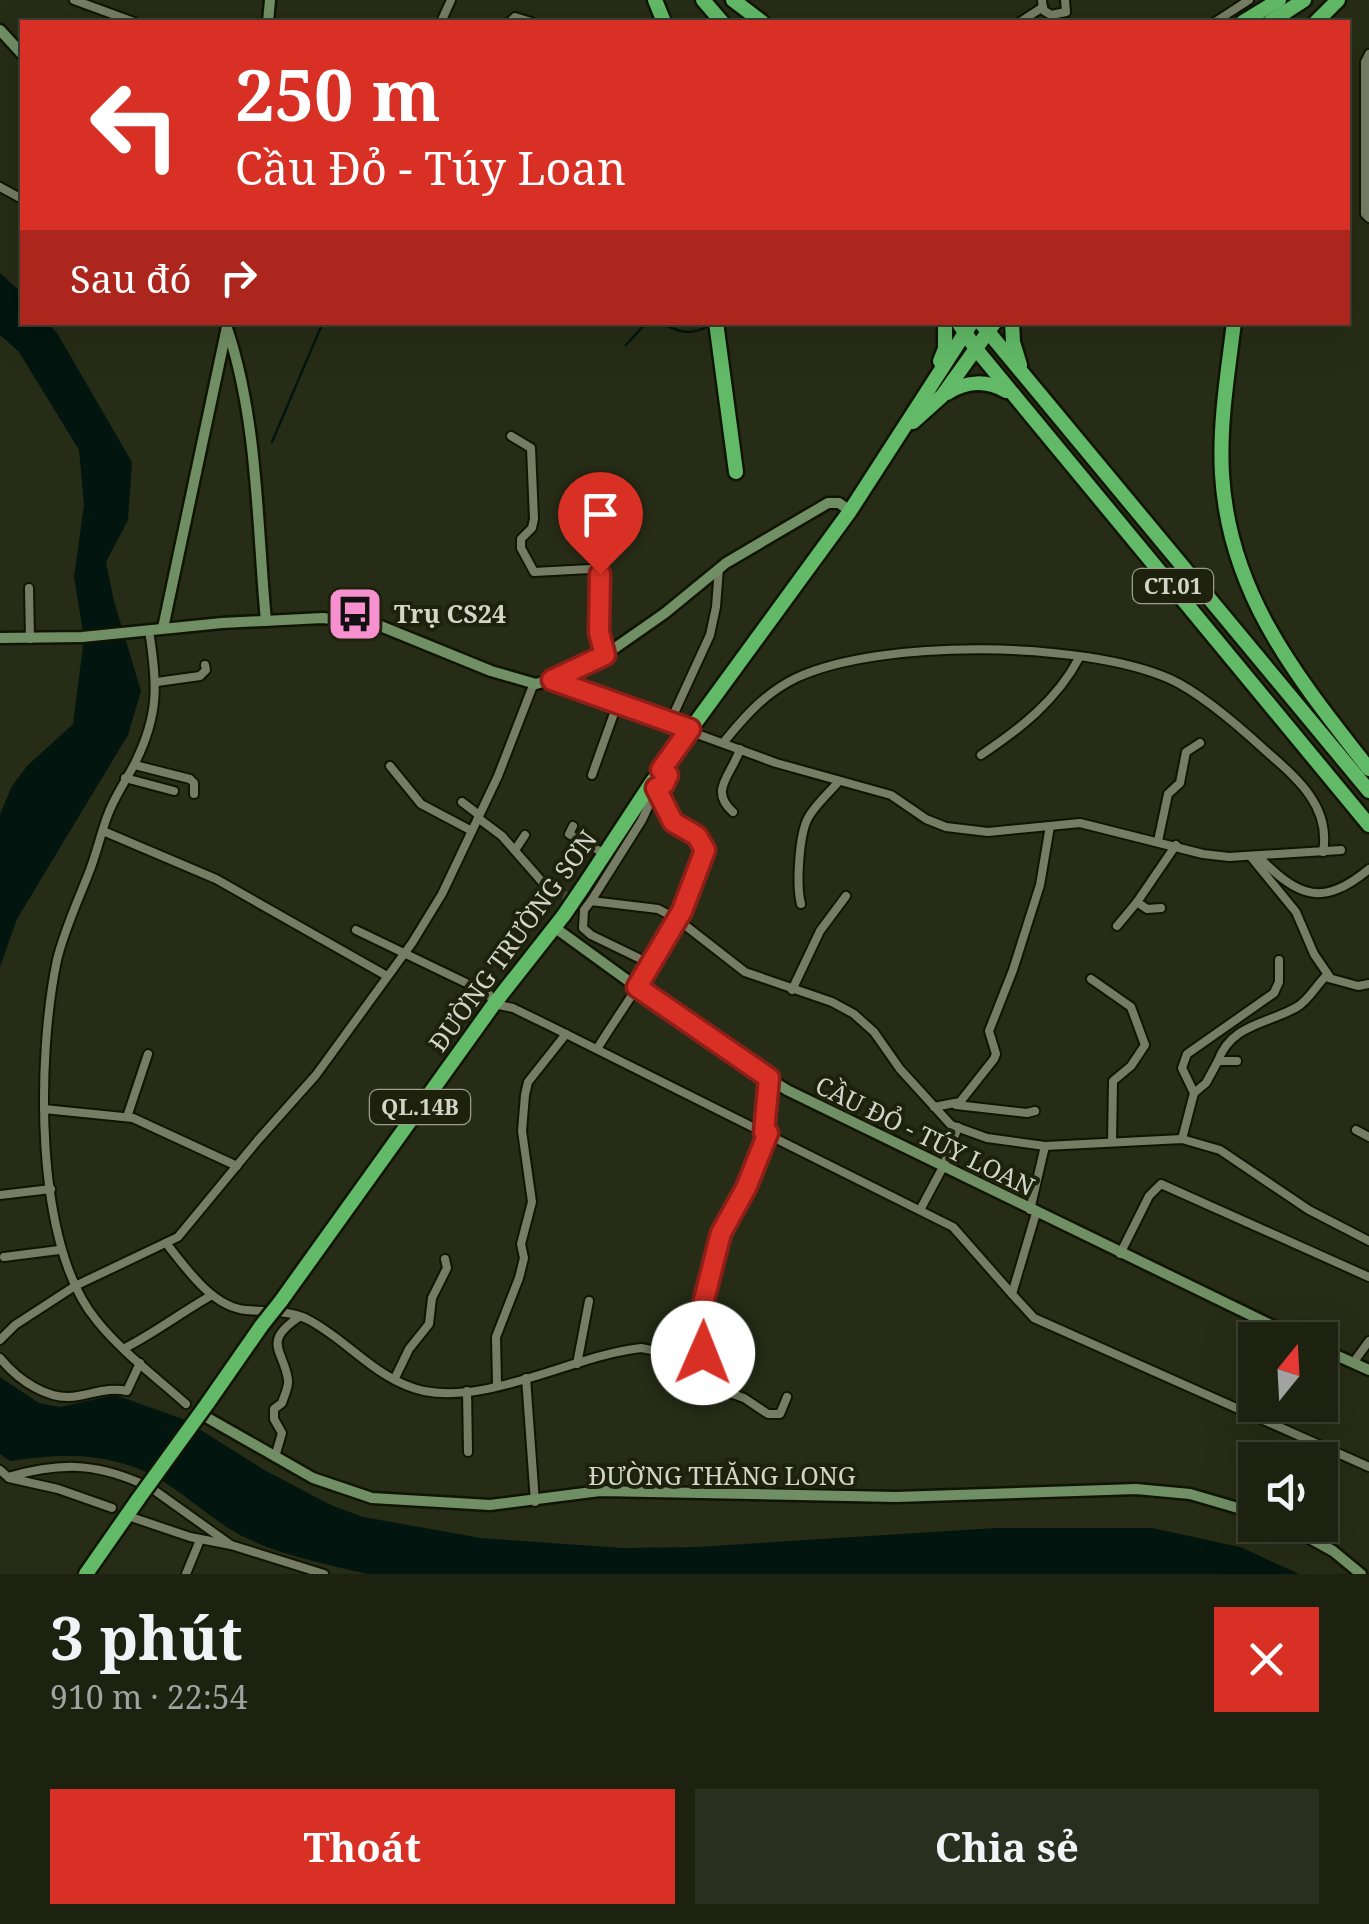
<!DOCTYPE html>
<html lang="vi">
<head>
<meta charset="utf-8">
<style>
  body { margin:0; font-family:"Noto Serif",serif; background:#2a2e1e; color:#f1f3f6; height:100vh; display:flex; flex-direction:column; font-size:38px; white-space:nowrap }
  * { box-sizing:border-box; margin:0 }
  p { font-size:32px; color:#a0a39f }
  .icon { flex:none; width:55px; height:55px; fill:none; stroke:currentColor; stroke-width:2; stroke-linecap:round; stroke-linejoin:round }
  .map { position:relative; height:1574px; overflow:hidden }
  .details { display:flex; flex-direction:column; background:#1d2110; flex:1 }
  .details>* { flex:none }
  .top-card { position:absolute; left:20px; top:20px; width:1330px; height:305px; border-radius:0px; box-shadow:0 10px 40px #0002,0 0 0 2px #3b3e30; background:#d93025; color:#fff; overflow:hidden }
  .needle { width:65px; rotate:18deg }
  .controls { position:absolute; left:1238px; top:1322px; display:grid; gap:20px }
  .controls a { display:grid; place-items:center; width:100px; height:100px; border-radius:0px; background:#1d2110; box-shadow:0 10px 40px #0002,0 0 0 2px #3b3e30; font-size:50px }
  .pin { position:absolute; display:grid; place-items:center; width:85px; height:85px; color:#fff; margin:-102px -42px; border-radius:50% 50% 50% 0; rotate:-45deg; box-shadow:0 0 10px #0007 }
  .pin .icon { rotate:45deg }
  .me { position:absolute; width:110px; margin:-55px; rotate:1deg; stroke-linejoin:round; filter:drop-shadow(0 0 8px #0008) }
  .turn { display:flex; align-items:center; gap:35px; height:210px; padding:0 50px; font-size:45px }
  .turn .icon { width:130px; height:130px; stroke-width:2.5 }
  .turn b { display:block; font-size:70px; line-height:85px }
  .then { display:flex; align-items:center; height:95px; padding:0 50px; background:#0003; gap:20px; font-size:38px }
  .round { display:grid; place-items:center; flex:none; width:105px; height:105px; border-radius:0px; background:#2a2e1e }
  .head { display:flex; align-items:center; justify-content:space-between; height:170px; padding:0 50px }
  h1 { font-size:60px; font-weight:700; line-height:75px }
  .cta { display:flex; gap:20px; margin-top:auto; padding:20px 50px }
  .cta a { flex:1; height:115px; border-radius:0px; background:#d93025; color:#fff; font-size:40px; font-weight:700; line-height:115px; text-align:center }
  .cta a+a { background:#2a2e1e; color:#f1f3f6 }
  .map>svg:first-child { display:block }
  .water { fill:#03150f }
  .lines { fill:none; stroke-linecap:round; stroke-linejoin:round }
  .stream { stroke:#03150f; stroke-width:2.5 }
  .street-tunnel { stroke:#414531; stroke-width:8; stroke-dasharray:8 4; stroke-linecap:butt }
  .street-casing { stroke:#101402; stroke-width:12 }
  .secondary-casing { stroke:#101402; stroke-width:15 }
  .highway-casing { stroke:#101402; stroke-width:19 }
  .street { stroke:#777d64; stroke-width:8 }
  .secondary { stroke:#718f65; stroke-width:10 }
  .highway { stroke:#62b967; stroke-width:14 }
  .highway-bridge-casing { stroke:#101402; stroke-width:19; stroke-linecap:butt }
  .highway-bridge { stroke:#62b967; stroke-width:14 }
  .route-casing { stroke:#8d1f18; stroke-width:25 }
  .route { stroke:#d93025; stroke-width:18 }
  .labels { text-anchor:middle; stroke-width:8; stroke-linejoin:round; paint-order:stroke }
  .shield { fill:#1e220d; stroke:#9c9f90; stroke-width:2.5 }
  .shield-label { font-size:22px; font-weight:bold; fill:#d2d5c8 }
  .poi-label { font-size:25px; font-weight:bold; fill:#d2d5c8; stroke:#1e220d; text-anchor:start }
  .street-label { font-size:25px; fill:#d2d5c8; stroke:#1e220d }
</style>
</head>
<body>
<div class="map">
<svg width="1369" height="1574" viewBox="0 0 1369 1574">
  <rect width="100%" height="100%" fill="#272c16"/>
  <!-- water -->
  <g class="water">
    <polygon points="0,273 22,293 22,322 48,323 57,333 132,462 128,520 106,562 114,601 141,691 128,735 17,919 0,967 0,814 12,786 27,766 73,724 84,638 74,577 84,505 79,450 19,352 0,335"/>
    <path d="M0,1377L39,1403L60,1407L115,1395L183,1419L266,1471L331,1505L363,1517L481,1538L623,1548L696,1547L996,1528H1152L1240,1547L1299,1574H367C327,1564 279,1555 242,1536C208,1518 180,1488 146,1472C101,1452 57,1454 10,1461L0,1454Z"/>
  </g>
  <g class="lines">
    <!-- stream -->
    <g class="stream">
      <path d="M658,322C677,331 689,337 708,326"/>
      <polyline points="626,345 647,322"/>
      <polyline points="272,442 323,322"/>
    </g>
    <!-- street-tunnel -->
    <polyline class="street-tunnel" points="551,892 591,901"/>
    <!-- street casing -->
    <g class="street-casing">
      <g id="street">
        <polyline points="74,0 134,22"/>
        <polyline points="1042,0 1043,10 1051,15 1066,12 1065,0"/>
        <polyline points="441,22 451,0"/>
        <polyline points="510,22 515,17 531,22"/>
        <polyline points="1020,22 1043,7"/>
        <polyline points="1215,22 1249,0"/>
        <polyline points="1369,54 1365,62 1365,214 1369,218"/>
        <polyline points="0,187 22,199"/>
        <polyline points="511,436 531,448 534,519 532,528 521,539 521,548 534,572 590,569 600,575 599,632 605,655"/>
        <polyline points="29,588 30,639"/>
        <path d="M149,630C157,683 160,713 135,763C126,781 114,797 107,817C100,836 96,856 88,875C77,903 64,931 57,960C37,1055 33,1245 97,1321C122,1352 157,1378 186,1404"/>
        <polyline points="552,681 776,763 891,795 926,819 946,827 988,832 1080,823 1203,854 1229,857 1341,850"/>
        <polyline points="157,682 200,676 206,670 205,665"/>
        <polyline points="670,722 710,635 716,607 719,568"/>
        <path d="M723,743C745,716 765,693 796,678C881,638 1085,641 1170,679C1201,693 1242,729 1267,752C1298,779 1331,807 1323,852"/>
        <path d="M981,755C1020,729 1057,700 1079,658"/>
        <polyline points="135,765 190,779 194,783 194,794"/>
        <polyline points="390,766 421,804 472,831"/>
        <polyline points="592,775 617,705"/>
        <polyline points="125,778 174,791"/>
        <polyline points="462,802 479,815"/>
        <path d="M733,812C708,790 732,775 740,749"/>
        <polyline points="478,818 502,836 551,892"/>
        <polyline points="573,826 569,834 605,854"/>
        <polyline points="103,831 216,879 387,976"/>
        <polyline points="1158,841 1168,794 1180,783 1186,752 1200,743"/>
        <polyline points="515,850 525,835"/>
        <polyline points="1251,857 1296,912 1314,954 1329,976"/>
        <path d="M1259,857C1299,898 1323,907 1369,869"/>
        <polyline points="591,901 642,820 657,788 664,784 668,775 661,769"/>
        <polyline points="1137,902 1176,845"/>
        <path d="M801,904C796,885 799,835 808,818C815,805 830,792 839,781"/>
        <polyline points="1117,926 1137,902 1147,909 1161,908"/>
        <polyline points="356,930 489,994 494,1004 513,1008 550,1026 953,1227 1012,1294"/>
        <polyline points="651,964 591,935 583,928 584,910 591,901 658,909 677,919 745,972 832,1002 854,1014 874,1032 900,1069 951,1125 987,1138 1045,1146 1182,1139 1220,1150 1309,1210 1369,1241"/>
        <polyline points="1091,979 1131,1007 1145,1045 1131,1066 1113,1081 1112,1141"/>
        <polyline points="792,990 820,931 846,896"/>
        <path d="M597,1049C633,990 691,918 705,850L697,836L673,822L657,788"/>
        <path d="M1218,1061C1231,1024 1268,1024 1297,1007C1308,1001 1316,986 1325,977L1358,986L1369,984"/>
        <polyline points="1194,1093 1182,1068 1187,1054 1274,993 1279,982 1279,960"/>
        <polyline points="956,1105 1027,1113 1035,1111"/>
        <polyline points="934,1107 960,1102 994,1059 996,1054 989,1031 1013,970 1040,885 1050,826"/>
        <polyline points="44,1109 133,1118 237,1166"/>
        <polyline points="127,1117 148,1054"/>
        <polyline points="1356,1130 1369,1137"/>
        <polyline points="764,1132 769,1078"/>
        <polyline points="1182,1139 1194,1093 1206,1083 1218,1061 1237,1061"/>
        <polyline points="0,1195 51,1189"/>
        <polyline points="920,1210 943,1167 958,1127"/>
        <polyline points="1030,1210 1045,1146"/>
        <polyline points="1036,1213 1012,1294 1034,1318 1369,1467"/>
        <path d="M166,1243C186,1268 212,1307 246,1310C266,1312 287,1310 307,1319C347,1339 377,1381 424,1391C491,1404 575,1355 641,1348L657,1351L692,1372L699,1382L744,1398L768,1414H780L787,1397"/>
        <polyline points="1120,1254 1149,1196 1161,1184 1369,1277"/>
        <polyline points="4,1257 59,1250"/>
        <polyline points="0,1340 15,1325 75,1286 178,1237 258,1140 316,1075 412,943 442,894 498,776 534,683"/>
        <path d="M125,1348C156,1332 182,1312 212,1295"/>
        <path d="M0,1358C18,1380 49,1402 78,1396C96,1393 109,1387 127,1391L140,1363"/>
        <polyline points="1353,1363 1369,1341"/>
        <polyline points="577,1364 589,1301"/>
        <polyline points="693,1374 703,1353 706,1336 704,1300 721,1233 746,1189 767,1133"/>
        <polyline points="395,1378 409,1349 429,1324 432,1298 447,1268 445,1259"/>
        <polyline points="526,1378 535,1502"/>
        <polyline points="497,1384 496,1337 519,1278 524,1258 521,1244 532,1202 522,1131 525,1095 528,1082 566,1034"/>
        <polyline points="467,1391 468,1452"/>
        <path d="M275,1457L282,1433L274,1419V1409L282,1403C284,1396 289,1387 288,1380C284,1350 261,1343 299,1317"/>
        <path d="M0,1470L8,1477C58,1463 92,1462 140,1483"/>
        <polyline points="9,1478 58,1489 112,1508"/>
        <polyline points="154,1490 231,1545"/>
        <polyline points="128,1516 190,1537 231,1545 324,1574"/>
        <polyline points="186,1574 200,1540"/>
      </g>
    </g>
    <!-- secondary casing -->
    <g class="secondary-casing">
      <g id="secondary">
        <polyline points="268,22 270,0"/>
        <polyline points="0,30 22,54"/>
        <path d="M228,331C258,422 257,526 266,621"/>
        <polyline points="163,628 228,322"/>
        <polyline points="0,638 82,637 222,623 323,618 378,625 491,671 536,684 566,675 605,655 665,613 726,563 828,503 839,503 850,511"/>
        <polyline points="554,927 718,1046 787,1090 1302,1340"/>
        <polyline points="1320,1348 1369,1370"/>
        <polyline points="206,1417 313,1478 372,1498 490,1505 600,1491 896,1497 1136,1489 1190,1494 1255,1513"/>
        <polyline points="1286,1525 1333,1551 1361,1574"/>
      </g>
    </g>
    <!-- highway casing -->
    <g class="highway-casing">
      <g id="highway">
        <polyline points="655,0 664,22"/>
        <polyline points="703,0 722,22"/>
        <polyline points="733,0 762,22"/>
        <polyline points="1243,22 1279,0"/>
        <polyline points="1270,22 1304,0"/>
        <polyline points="1316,22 1338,0"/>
        <polyline points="716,322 736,472"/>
        <polyline points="958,322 976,349 1369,825"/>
        <polyline points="980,322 1369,791"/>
        <polyline points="1012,322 1013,342 1020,365"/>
        <path d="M1234,322C1228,372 1219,424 1222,474C1229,595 1298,678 1369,769"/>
        <polyline points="940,361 945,349 945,322"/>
        <path d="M947,393C966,381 987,380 1006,391"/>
        <polyline points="913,422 942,396 995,322"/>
        <polyline points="583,887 650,785 850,511 972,322"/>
        <polyline points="281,1301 494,1004 564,915"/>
        <polyline points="207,1404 262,1325"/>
        <polyline points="86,1574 139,1498"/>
      </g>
    </g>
    <!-- street -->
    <use href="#street" class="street"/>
    <!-- secondary -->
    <use href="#secondary" class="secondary"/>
    <!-- highway -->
    <use href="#highway" class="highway"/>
    <!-- highway-bridge casing -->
    <g class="highway-bridge-casing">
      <g id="highway-bridge">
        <polyline points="564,915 583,887"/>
        <polyline points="262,1325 281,1301"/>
        <polyline points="139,1498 207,1404"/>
      </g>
    </g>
    <!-- highway-bridge -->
    <use href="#highway-bridge" class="highway-bridge"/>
  </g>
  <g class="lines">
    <!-- route casing -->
    <g class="route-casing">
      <polyline id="route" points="600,574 599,632 605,655 552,680 690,729 661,770 668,775 664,784 656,788 673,822 697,836 705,850 682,911 637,987 769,1078 764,1132 768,1133 746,1188 721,1233 704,1300 706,1336 703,1353"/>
    </g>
    <!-- route -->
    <use href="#route" class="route"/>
  </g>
  <!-- icons -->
  <defs>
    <g id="bus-square" transform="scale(2.875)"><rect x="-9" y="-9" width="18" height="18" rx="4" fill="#f790ce" stroke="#1e220d"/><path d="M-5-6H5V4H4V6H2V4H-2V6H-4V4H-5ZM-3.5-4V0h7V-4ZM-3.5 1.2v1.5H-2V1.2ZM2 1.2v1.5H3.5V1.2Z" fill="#111"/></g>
  </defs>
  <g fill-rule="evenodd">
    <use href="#bus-square" x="355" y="614"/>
  </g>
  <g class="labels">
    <!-- shield labels -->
    <g class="shield">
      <rect x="1133" y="569" width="80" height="34" rx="8"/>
      <rect x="370" y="1090" width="100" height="34" rx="8"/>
    </g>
    <g class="shield-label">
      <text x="1173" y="594">CT.01</text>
      <text x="420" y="1115">QL.14B</text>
    </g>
    <!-- poi labels -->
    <g class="poi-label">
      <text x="394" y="623">Trụ CS24</text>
    </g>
    <!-- street labels -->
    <g class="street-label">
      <text transform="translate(513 941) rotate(-54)" y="9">ĐƯỜNG TRƯỜNG SƠN</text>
      <text transform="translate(925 1136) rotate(26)" y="9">CẦU ĐỎ - TÚY LOAN</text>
      <text x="722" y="1485">ĐƯỜNG THĂNG LONG</text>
    </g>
  </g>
</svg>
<div class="controls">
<a><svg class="needle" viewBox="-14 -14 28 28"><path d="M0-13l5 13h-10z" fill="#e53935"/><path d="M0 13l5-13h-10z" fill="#a0a39f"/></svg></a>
<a><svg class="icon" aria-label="sound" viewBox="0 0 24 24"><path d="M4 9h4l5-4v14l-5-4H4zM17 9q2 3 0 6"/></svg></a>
</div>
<div class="pin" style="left:600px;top:574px;background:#d93025"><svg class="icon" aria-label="arrive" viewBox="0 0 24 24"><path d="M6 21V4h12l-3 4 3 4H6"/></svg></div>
<svg class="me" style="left:703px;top:1353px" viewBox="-20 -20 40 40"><circle r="19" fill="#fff"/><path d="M0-13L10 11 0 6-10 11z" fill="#d93025"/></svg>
<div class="top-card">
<div class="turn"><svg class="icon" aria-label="left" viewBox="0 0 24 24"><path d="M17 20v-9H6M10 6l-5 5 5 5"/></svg><div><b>250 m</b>Cầu Đỏ - Túy Loan</div></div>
<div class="then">Sau đó<svg class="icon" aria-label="right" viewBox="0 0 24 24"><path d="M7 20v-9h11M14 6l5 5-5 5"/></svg></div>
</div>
</div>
<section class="details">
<div class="head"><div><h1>3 phút</h1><p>910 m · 22:54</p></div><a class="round" style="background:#d93025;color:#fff"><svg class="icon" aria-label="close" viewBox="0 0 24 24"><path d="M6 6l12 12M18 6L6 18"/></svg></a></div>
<div class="cta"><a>Thoát</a><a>Chia sẻ</a></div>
</section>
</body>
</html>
